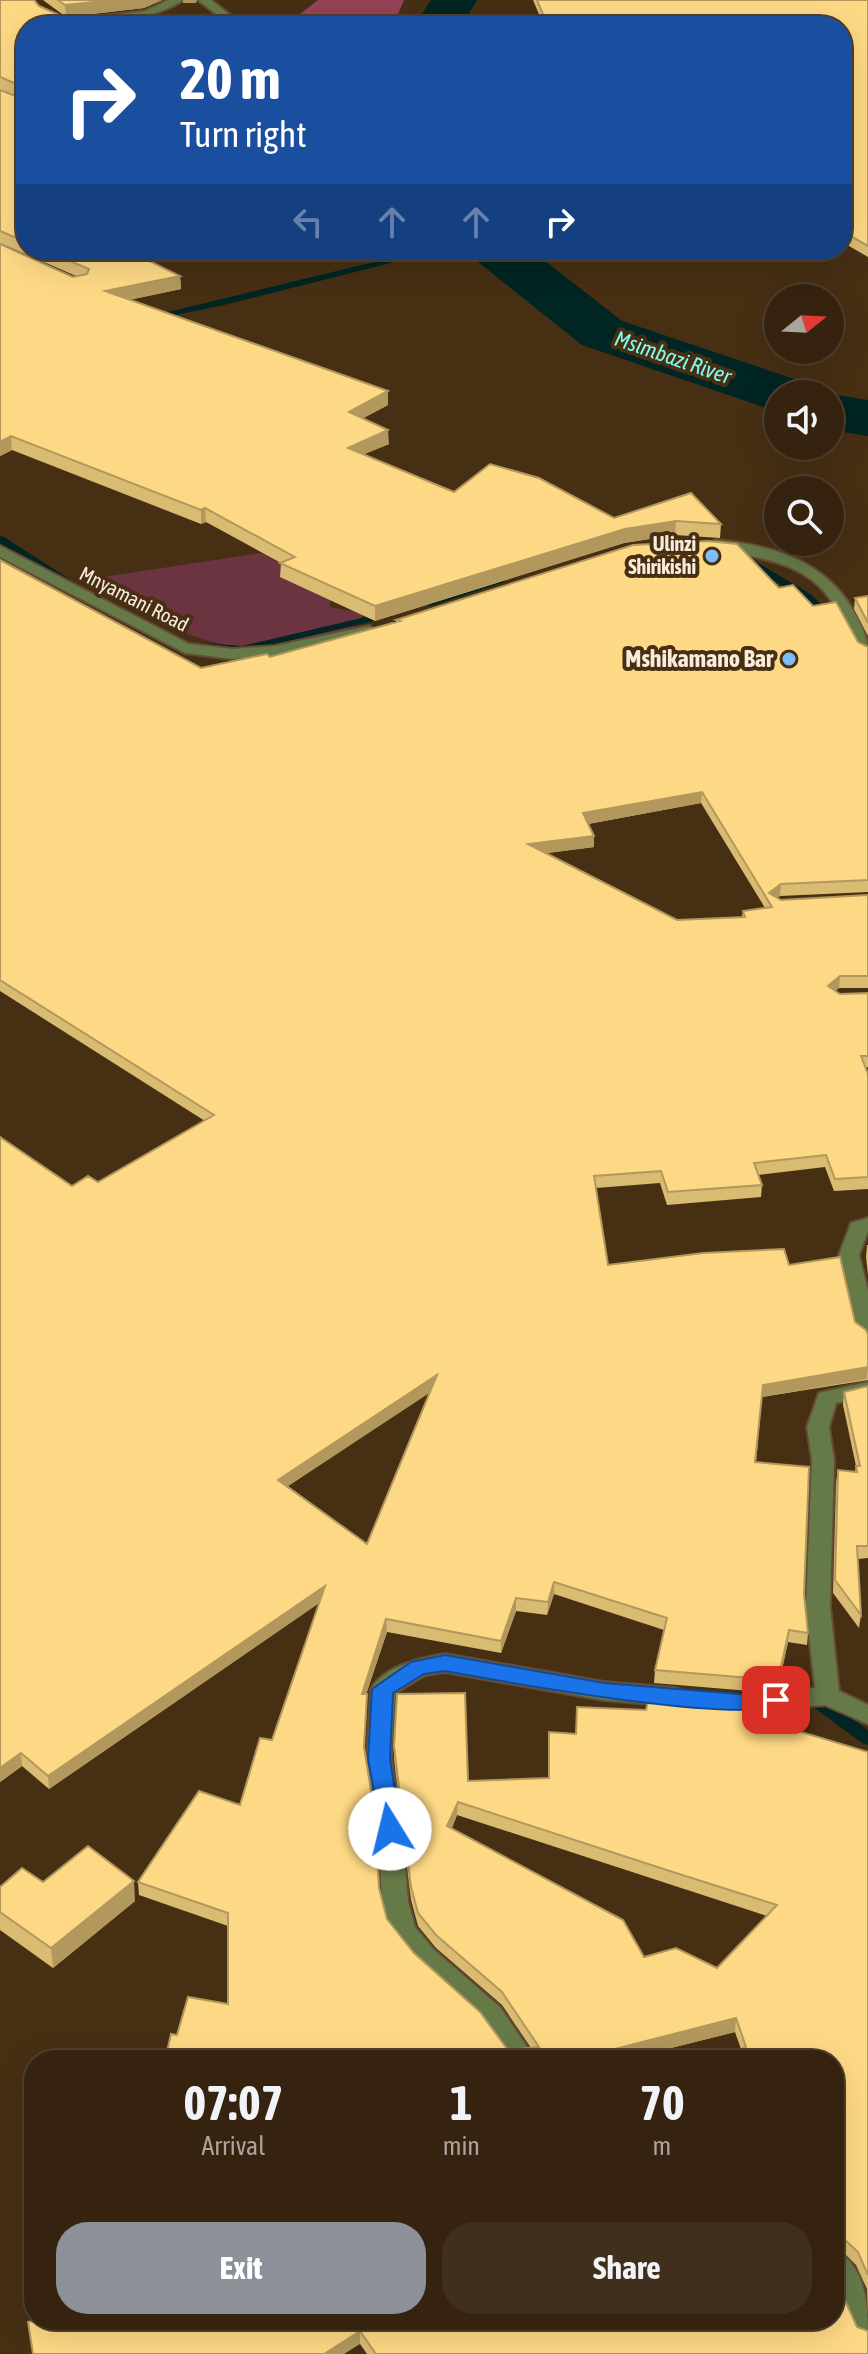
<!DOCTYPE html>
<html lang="en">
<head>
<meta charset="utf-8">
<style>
  body { margin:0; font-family:"Asap Condensed",sans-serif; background:#402f1d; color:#f1f3f6; height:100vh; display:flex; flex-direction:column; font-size:30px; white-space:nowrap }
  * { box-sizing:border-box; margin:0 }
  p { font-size:26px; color:#aaa49e }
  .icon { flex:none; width:44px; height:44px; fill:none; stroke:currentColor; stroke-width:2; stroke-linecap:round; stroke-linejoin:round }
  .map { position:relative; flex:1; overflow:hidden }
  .drawer { position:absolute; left:24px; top:2050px; width:820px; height:280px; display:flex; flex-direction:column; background:#35230f; border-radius:32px; box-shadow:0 8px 32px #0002,0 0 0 2px #4f402f }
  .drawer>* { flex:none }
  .guide { position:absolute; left:16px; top:16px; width:836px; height:244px; border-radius:32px; box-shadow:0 8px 32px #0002,0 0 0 2px #4f402f; background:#1a4fa0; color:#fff; overflow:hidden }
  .needle { width:52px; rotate:72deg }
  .tools { position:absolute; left:764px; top:284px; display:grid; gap:16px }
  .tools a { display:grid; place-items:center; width:80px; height:80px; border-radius:50%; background:#35230f; box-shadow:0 8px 32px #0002,0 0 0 2px #4f402f; font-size:40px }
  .pin { position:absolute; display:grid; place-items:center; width:68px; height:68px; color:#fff; margin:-34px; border-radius:16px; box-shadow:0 4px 12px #0006 }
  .me { position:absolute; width:88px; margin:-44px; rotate:351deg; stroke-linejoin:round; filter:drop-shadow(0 0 6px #0008) }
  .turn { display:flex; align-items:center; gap:28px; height:168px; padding:0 32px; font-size:36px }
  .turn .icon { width:104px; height:104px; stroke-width:2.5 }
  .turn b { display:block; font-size:56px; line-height:68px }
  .lanes { display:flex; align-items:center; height:76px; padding:0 32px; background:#0003; justify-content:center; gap:40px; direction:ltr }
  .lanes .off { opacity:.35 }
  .eta { display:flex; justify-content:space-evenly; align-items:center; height:136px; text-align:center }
  .eta b { font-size:48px; font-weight:700; line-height:56px }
  .primary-button { display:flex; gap:16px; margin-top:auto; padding:16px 32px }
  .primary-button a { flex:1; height:92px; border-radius:32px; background:#8c9099; color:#fff; font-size:32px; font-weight:700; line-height:92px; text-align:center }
  .primary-button a+a { background:#402f1d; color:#f1f3f6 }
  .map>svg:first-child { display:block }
  .green { fill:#6c3340 }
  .forest { fill:#944356 }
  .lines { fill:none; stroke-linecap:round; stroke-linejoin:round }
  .stream { fill:#002522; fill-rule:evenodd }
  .river { fill:#002522; fill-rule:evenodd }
  .minor-casing { stroke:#644d34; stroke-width:4 }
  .minor { fill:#667a48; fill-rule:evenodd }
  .wall { fill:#dabb72; fill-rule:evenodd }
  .shaded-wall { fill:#b2985d }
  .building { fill:#fed985; stroke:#b2985d; stroke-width:2; fill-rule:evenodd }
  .route { fill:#1a73e8; stroke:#114b97; stroke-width:2 }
  .poi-dot { fill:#7dbef9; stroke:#472f14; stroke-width:3 }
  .labels { text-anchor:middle; stroke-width:8; stroke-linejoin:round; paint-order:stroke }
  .far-poi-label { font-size:20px; font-weight:bold; fill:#faebdb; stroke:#472f14; text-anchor:end }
  .far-street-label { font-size:20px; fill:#faebdb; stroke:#472f14 }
  .far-water-label { font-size:22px; font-style:italic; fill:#7ffbef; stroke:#472f14 }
  .poi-label { font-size:24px; font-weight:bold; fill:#faebdb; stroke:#472f14; text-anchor:end }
</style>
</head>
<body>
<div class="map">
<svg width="868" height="2354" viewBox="0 0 868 2354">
  <rect width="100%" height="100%" fill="#472f14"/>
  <!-- green -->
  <path class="green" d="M261,553L331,590L330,607L363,613L359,625C331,632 302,644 274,647C207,655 142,614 90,579Z"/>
  <!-- forest -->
  <polygon class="forest" points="318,0 404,0 393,26 307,26 299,15"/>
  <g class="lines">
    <!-- stream -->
    <g class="stream">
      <polygon points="424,250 442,250 224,305 152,320 147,317"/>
      <polygon points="0,536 4,537 89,592 88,594 80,594 0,544"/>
      <polygon points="743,554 812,595 833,617 833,621 825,621 804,599 739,559 738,557"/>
      <polygon points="501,577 506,580 505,582 434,605 430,606 425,603"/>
      <polygon points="387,612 393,615 391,617 242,652 200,649 194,646 200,643 242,646"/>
      <polygon points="818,1696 824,1698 868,1730 868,1745 862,1743 812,1706 810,1702 812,1698"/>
    </g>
    <!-- river -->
    <g class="river">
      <polygon points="431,0 477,0 462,26 414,26"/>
      <polygon points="470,250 531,250 622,321 800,381 809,394 778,394 778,412 582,345 478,262"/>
      <polygon points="830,394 868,400 868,436 830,430"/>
    </g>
    <!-- minor casing -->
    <g class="minor-casing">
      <g id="minor">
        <path d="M168,0H183C162,17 80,33 56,24L62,21L145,11Z"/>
        <polygon points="198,0 211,0 244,26 231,26"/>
        <path d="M716,540C771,545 824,560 853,610C862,626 868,637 868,656L862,654C851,637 843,617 830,599C802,559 754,558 711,548L708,545Z"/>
        <polygon points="0,546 189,644 233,649 275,646 369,626 377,631 369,636 275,656 233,659 185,653 0,557"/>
        <polygon points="868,1218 868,1231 859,1255 868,1291 868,1341 857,1334 839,1255 851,1223"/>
        <polygon points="868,1382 868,1396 836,1403 829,1427 834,1460 830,1607 839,1691 868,1705 868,1724 825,1705 748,1711 740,1708 736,1702 740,1696 748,1693 815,1688 806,1607 812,1460 807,1427 819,1393"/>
        <path d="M445,1654L604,1682L676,1688L684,1691L688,1697L684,1703L676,1706L604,1700L445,1672L425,1675L395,1693L391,1759L402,1829L408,1901L415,1927L434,1950L500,2007L536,2060H508L482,2023L416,1964L390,1931L382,1901L378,1829L367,1759L371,1689C384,1666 421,1658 445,1654Z"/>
        <path d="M834,2251C868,2264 868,2311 868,2343L858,2339L834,2285Z"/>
      </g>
    </g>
    <!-- minor -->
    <use href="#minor" class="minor"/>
  </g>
  <!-- wall -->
  <g class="wall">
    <polygon points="0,0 39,6 26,26 26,100 0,90"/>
    <polygon points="43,0 162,0 144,8 66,17"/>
    <polygon points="533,0 868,0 868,257 842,242 842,26 538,26 538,19 541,19"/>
    <polygon points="0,90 26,100 26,250 127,250 180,276 181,289 128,300 388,391 388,405 363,418 389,444 364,454 454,492 614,518 691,493 721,524 720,538 675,535 624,543 375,621 280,577 281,563 206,522 201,524 12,450 0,456 0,244 73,277 76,276 0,243"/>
    <path d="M0,560L201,668L270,657L396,622V620L779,588L813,606L858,642L868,647V892L780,896L777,898L781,900L868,895V988H839L835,991L840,994L868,993V1067L866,1068L868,1074V1189L834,1191L825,1167L758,1175L762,1185L761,1197L667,1205L660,1183L596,1188L608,1265H789L868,1335V1380L762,1397L756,1462L804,1594L808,1633L807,1645L788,1642L778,1688L750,1691L654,1683L655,1670L664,1630L554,1594L547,1615L516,1611L501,1653L387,1632L366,1694L367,1707L364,1751L379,1888L387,1919L414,1953L508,2050L531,2048L502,2005L436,1948L418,1926L411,1900L394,1759V1746L468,1781L548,1778L576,1734L646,1710L772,1713L770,1723L868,1752V2315L867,2289L856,2265L845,2254L834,2233V2060L741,2049L735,2032L623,2060L177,2035L228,2004V1926L139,1895L138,1882L240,1805L272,1740L319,1603L49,1789L22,1766L0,1782L72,1186L98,1182L205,1121L0,991ZM701,803L765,908L743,911L742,917L677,920L546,853L594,847L588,824ZM430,1392L367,1544L288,1486L410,1405ZM457,1815L767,1916L717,1968L644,1957L452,1828Z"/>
    <polygon points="868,596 868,636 854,609 855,598"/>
    <polygon points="867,1245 868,1245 868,1275 866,1257"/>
    <polygon points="868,1386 868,1558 858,1559 861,1615 859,1628 833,1593 836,1483 838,1470 855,1472 856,1466 843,1405 844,1392"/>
    <polygon points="43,1882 135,1901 53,1968 0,1930 0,1887"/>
    <polygon points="36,2320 834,2320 868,2354 367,2354 360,2344"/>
  </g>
  <!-- shaded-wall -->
  <g class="shaded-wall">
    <polygon points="113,0 162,0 144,8 66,17 65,5"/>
    <polygon points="183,0 197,0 196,3 183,3"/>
    <polygon points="66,18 67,26 58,20"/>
    <polygon points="180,276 181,289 106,305 105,291"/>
    <polygon points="388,391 388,405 349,426 349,412"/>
    <polygon points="388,430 389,444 348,461 348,448"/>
    <polygon points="11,436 12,450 0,456 0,442"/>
    <polygon points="205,508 206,522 201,524 201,510"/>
    <polygon points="676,521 675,535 624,543 375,621 375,606 625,529"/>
    <polygon points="702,792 701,803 583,825 583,813"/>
    <polygon points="594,836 594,847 527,856 528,844"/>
    <polygon points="781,884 780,896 770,903 769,893"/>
    <polygon points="840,976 839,988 827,998 828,986"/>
    <polygon points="868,1367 867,1379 762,1397 763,1385"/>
    <polygon points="437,1375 437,1388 279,1492 278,1480"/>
    <polygon points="554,1582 554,1594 547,1615 548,1602"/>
    <polygon points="325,1586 325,1599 49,1789 48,1776"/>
    <polygon points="516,1598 516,1611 501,1653 501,1641"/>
    <polygon points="386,1619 387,1632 362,1707 362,1694"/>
    <polygon points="789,1630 788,1642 778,1688 779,1676"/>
    <polygon points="21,1753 22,1766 0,1782 0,1768"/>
    <polygon points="458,1802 457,1815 447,1839 447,1826"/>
    <polygon points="134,1881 135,1901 53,1968 51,1948"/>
    <polygon points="736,2018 735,2032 623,2060 572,2060"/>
    <polygon points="360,2331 360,2344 344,2354 324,2354"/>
  </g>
  <!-- building -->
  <g class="building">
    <polygon points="0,0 34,0 39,6 66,18 58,20 66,26 26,26 26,88 0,77"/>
    <polygon points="58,0 113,0 65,5"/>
    <polygon points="537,0 868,0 868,246 842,231 842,26 542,26 538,19 545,19"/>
    <polygon points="0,90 26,100 26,242 0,231"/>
    <polygon points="0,244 73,277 87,274 89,269 44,250 127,250 180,276 105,291 388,391 349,412 388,430 348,448 454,492 490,464 539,478 614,518 691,493 721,524 676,521 625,529 375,606 280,563 295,557 205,508 201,510 11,436 0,442"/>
    <path d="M708,541L737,544L779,588L793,585L813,606L836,602L858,642L868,647V880L781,884L769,893L781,900L868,895V976H840L828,986L840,994L868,993V1056H861L868,1074V1177L835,1179L826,1155L754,1163L762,1185L668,1192L661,1171L594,1176L608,1265L703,1253L784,1249L789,1265L840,1257L855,1322L866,1330L868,1335V1367L763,1385L755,1462L809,1467L804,1594L808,1633L789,1630L779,1676L751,1678L655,1670L667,1618L554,1582L548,1602L516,1598L501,1641L386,1619L362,1694H367L364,1747L375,1816L379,1888L387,1919L414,1953L480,2012L508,2050L539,2047L502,1992L436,1935L418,1913L411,1887L394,1746L397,1694L465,1693L468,1781L549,1778V1732L576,1734L577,1707L646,1710L650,1694L751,1702L773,1700L768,1722L868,1752V2275L858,2252L846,2241L834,2217V2060H716L746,2047L736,2018L572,2060H165L171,2034L177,2035L188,1997L228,2004V1913L138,1882L199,1791L240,1805L260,1738L272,1740L325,1586L48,1776L21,1753L0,1768V1137L72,1186L88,1176L98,1182L214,1115L0,980V560L201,668L267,654L270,657L400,621L396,620L633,545ZM702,792L772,907L743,911L745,917L677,920L528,844L594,836L583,813ZM437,1375L367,1544L278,1480ZM458,1802L679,1874L777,1905L717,1968L676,1948L644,1957L623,1920L447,1826Z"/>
    <polygon points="868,596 868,623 855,598"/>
    <polygon points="868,1386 868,1546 857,1546 861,1615 835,1580 838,1470 857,1472 856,1466 860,1466 844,1392"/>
    <polygon points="88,1846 134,1881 51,1948 0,1912 0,1887 22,1868 43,1882"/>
    <polygon points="840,2289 857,2327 868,2331 868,2354 376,2354 360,2331 324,2354 33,2354 28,2322 36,2320 834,2320 834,2291"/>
  </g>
  <!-- route -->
  <path class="route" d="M445,1655L604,1683L750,1695L776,1692L787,1700C769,1731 489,1679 445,1671L424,1674L393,1693L390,1759L401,1829L398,1835H382L368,1759L372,1689L411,1662Z"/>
  <!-- markers -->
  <g class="poi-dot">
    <circle cx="712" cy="556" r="8"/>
    <circle cx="789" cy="659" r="8"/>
  </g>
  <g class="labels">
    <!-- far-poi labels -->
    <g class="far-poi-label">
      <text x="696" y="551">Ulinzi<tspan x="696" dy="23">Shirikishi</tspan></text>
    </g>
    <!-- far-street labels -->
    <g class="far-street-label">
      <text transform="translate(134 599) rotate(27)" y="7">Mnyamani Road</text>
    </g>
    <!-- far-water labels -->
    <g class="far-water-label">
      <text transform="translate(673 357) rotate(19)" y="8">Msimbazi River</text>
    </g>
    <!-- poi labels -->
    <g class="poi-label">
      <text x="773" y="667">Mshikamano Bar</text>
    </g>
  </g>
</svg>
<div class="tools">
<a><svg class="needle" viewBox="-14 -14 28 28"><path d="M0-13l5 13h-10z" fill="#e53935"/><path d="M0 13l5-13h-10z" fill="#aaa49e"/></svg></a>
<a><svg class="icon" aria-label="sound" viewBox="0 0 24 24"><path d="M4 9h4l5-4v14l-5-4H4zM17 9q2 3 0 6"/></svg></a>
<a><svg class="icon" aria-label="search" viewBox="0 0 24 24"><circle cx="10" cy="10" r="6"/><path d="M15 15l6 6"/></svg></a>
</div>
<div class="pin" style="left:776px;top:1700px;background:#d93025"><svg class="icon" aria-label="arrive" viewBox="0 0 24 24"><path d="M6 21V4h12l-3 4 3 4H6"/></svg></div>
<svg class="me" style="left:390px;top:1829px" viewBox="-20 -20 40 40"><circle r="19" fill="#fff"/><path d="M0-13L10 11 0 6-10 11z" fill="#1a73e8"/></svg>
<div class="guide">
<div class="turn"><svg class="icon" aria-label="right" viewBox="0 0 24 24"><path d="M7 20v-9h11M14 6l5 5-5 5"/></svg><div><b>20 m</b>Turn right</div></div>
<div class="lanes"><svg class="icon off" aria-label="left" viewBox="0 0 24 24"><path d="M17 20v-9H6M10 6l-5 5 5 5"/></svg><svg class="icon off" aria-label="ahead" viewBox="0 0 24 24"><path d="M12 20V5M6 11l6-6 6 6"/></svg><svg class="icon off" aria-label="ahead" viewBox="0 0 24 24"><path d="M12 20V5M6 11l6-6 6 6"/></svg><svg class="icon" aria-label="right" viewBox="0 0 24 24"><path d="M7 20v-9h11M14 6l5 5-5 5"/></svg></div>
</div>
<section class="drawer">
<div class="eta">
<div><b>07:07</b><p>Arrival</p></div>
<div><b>1</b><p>min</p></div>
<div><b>70</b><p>m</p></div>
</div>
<div class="primary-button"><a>Exit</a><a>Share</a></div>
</section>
</div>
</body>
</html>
